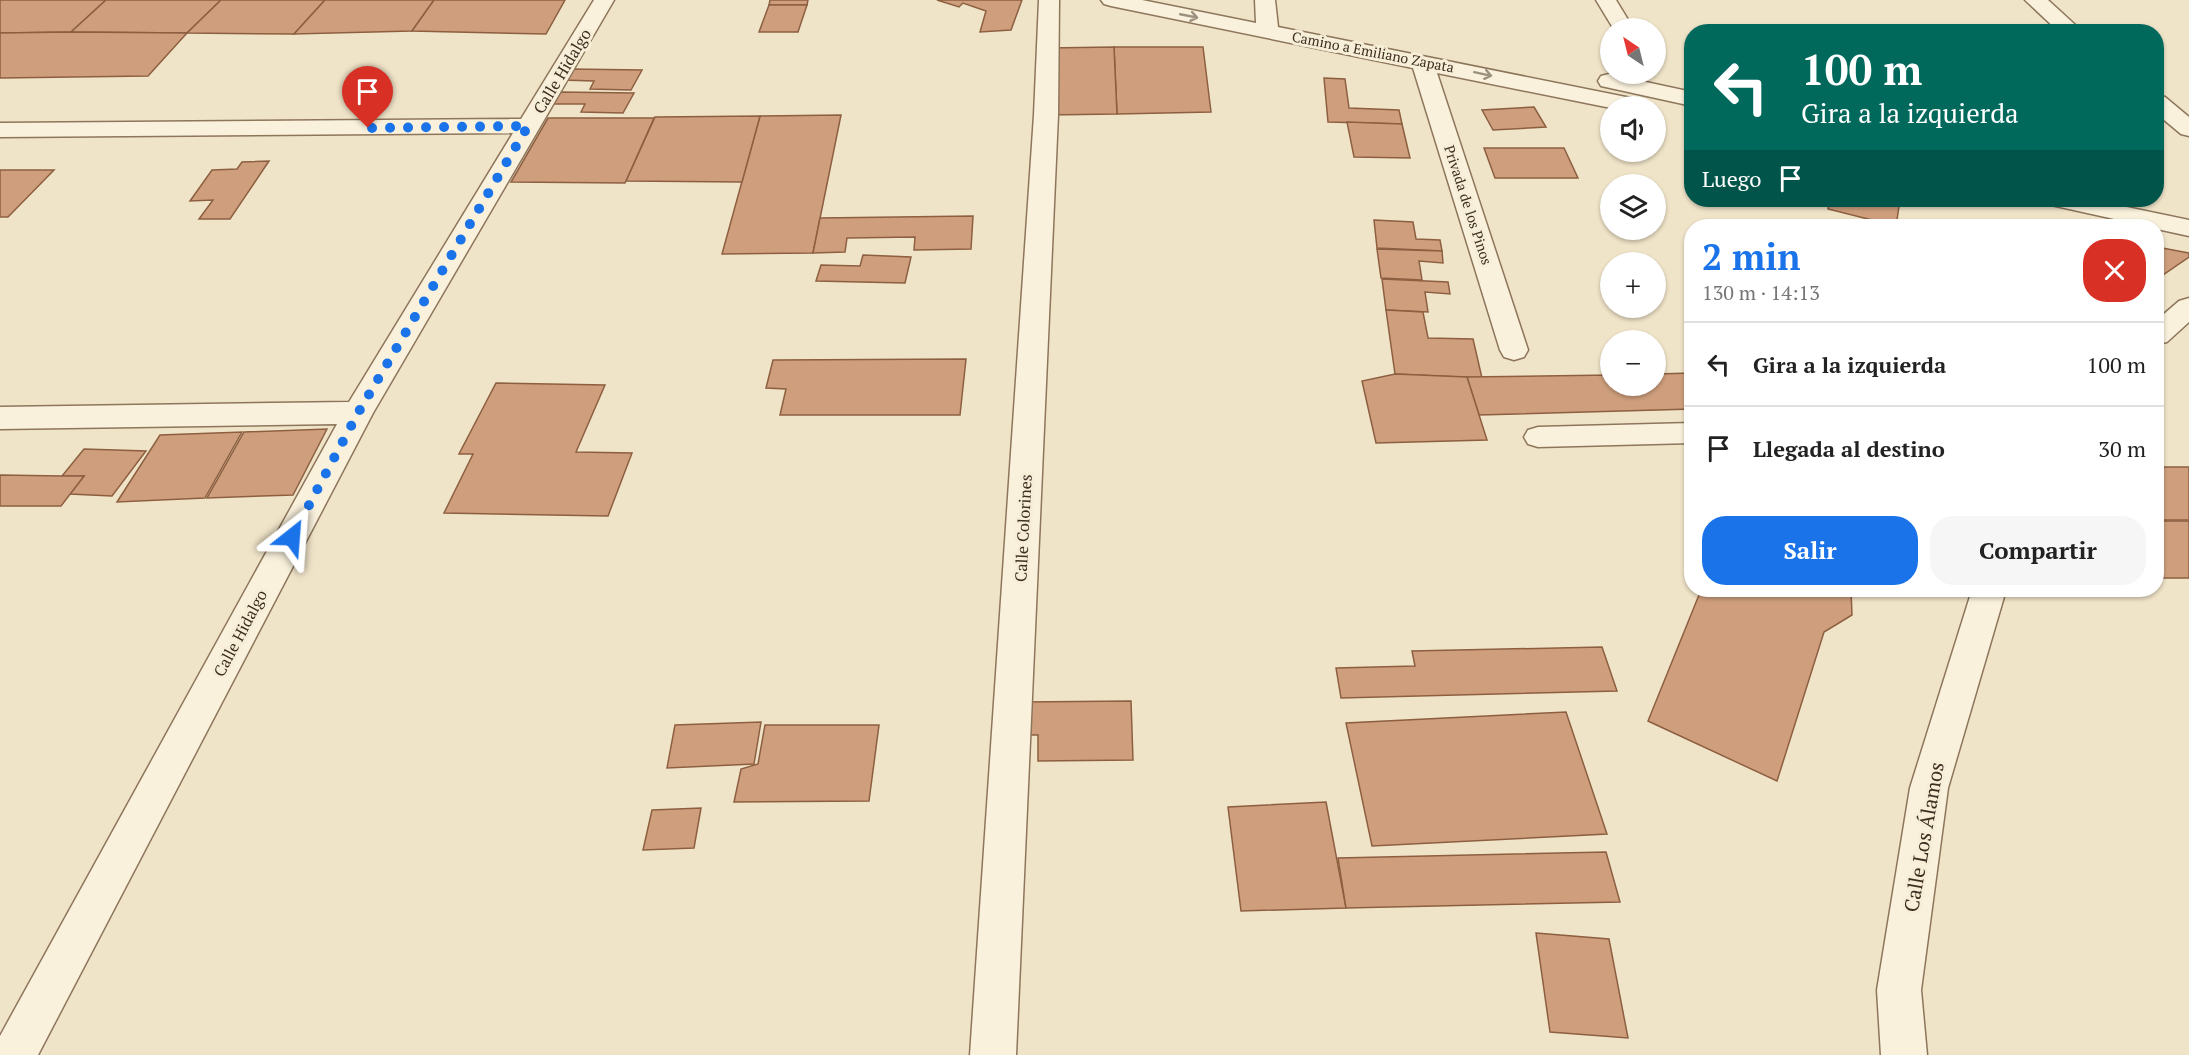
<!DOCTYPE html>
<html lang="es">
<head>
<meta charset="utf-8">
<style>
  body { margin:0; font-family:"PT Serif",serif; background:#f6f6f6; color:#222; height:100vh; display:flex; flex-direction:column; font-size:22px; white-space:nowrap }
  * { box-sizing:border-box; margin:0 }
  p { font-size:20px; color:#767676 }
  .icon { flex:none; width:33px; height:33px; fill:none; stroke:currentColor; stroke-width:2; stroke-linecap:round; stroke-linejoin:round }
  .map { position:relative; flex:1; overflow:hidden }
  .details { position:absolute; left:1684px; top:219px; width:480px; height:378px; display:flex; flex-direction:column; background:#fff; border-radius:24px; box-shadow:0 2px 4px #0004 }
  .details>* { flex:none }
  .hud { position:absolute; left:1684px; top:24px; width:480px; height:183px; border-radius:24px; box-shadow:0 2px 4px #0004; background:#00695c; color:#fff; overflow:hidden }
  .needle { width:39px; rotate:325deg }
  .fabs { position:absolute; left:1600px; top:18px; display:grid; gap:12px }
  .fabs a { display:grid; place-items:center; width:66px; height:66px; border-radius:50%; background:#fff; box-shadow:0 2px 4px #0004; font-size:30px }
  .pin { position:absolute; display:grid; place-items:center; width:51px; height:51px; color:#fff; margin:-62px -26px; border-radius:50% 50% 50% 0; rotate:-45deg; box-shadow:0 0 6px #0007 }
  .pin .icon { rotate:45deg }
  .me { position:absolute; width:66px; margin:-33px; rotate:28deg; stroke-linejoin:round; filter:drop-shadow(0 0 4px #0008) }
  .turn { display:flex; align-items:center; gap:21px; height:126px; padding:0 18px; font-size:27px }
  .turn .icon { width:78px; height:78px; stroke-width:2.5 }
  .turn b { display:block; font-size:42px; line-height:51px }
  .then { display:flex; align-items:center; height:57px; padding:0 18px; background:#0003; gap:12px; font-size:22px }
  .round { display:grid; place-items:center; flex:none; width:63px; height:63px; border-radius:24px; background:#f6f6f6 }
  .headline { display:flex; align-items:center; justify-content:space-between; height:102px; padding:0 18px }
  h1 { font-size:36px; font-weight:700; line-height:45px; color:#1a73e8 }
  .button { display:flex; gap:12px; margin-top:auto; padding:12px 18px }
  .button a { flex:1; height:69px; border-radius:24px; background:#1a73e8; color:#fff; font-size:24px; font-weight:700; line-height:69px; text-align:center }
  .button a+a { background:#f6f6f6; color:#222 }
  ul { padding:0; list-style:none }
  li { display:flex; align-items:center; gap:18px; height:84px; padding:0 18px; border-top:2px solid #e0e0e0 }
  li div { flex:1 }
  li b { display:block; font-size:22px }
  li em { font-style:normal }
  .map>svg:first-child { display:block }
  .building { fill:#cf9f7d; stroke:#8d5f41; stroke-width:1.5 }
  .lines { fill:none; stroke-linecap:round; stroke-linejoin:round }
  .lane-casing { stroke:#8d765c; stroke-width:3 }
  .street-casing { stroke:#8d765c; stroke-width:3 }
  .lane { fill:#faf1dc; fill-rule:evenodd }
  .street { fill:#faf1dc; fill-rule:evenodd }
  .oneway { stroke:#9c907e }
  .route { stroke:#1a73e8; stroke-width:10; stroke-dasharray:0 18 }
  .labels { text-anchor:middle; stroke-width:6; stroke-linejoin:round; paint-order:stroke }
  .far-street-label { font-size:14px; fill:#3d2e20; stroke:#f7eed8 }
  .street-label { font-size:16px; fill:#3d2e20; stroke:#f7eed8 }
  .near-street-label { font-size:20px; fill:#3d2e20; stroke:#f7eed8 }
</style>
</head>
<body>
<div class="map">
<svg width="2189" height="1055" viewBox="0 0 2189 1055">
  <rect width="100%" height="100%" fill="#f0e4c8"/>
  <!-- building -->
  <g class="building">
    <polygon points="0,0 106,0 71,32 0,33"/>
    <polygon points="106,0 221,0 187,33 71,32"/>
    <polygon points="221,0 325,0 294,34 187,33"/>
    <polygon points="325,0 434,0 412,31 294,34"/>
    <polygon points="434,0 565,0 546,34 412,31"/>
    <polygon points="770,0 808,0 807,5 769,5"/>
    <polygon points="937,0 1022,0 1011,30 980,32 986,11 963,3 959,7"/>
    <polygon points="769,5 807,5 798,32 759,32"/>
    <polygon points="71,32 187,33 148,76 0,78 0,33"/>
    <polygon points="1114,47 1203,47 1211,112 1117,114"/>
    <polygon points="1114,47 1117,114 1046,115 1047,48"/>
    <polygon points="569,69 642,70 631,90 590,89 594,81 562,80"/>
    <polygon points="1324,78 1345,79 1349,108 1399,110 1402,124 1328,122"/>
    <polygon points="559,92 634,93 623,113 581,112 585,104 552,104"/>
    <polygon points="1534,107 1546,127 1493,130 1482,110"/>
    <polygon points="841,115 813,253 722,254 760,116"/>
    <polygon points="760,116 742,182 626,181 655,117"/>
    <polygon points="548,118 654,118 625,183 511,182"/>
    <polygon points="1347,122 1402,124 1410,158 1354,157"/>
    <polygon points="1484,148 1564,148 1578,178 1495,178"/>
    <polygon points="269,161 230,219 199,219 213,200 190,201 212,170 237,169 242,162"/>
    <polygon points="0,170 54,170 8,217 0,217"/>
    <polygon points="1830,200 1900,200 1896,226 1828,209"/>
    <polygon points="973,216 971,249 914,250 915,237 847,238 845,252 813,253 820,218"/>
    <polygon points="1374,220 1413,222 1416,239 1440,240 1442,251 1377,248"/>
    <polygon points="2157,247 2189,253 2189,257 2157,279"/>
    <polygon points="1377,249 1442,251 1443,263 1419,261 1422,280 1381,278"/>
    <polygon points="863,255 911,257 905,283 816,281 821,265 860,266"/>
    <polygon points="1382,279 1448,282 1450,294 1425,292 1428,312 1386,310"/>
    <polygon points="1386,310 1423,312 1428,338 1473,339 1482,378 1395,374"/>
    <polygon points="966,359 960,415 780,415 786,389 766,388 773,360"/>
    <polygon points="1692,373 1692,409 1479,415 1467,377 1611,375 1611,386 1656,386 1656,374"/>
    <polygon points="1395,374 1467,377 1487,440 1376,443 1362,381"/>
    <polygon points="496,383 605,385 576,452 632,453 608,516 444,513 473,454 459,454"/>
    <polygon points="327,429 293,495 207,498 244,432"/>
    <polygon points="242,432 205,498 117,502 160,435"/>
    <polygon points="84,449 146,451 112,496 70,494 84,476 62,476"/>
    <rect x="2157" y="467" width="32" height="53"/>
    <polygon points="0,475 62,476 84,476 61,506 0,506"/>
    <rect x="2157" y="521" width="32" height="57"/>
    <polygon points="1701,590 1851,590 1852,615 1824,632 1777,781 1648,721"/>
    <polygon points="1602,647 1617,691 1341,698 1336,668 1415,666 1412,651"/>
    <polygon points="1131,701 1133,760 1038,761 1038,735 1022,735 1022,702"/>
    <polygon points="1566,712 1607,834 1372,846 1346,723"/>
    <polygon points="761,722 754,764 667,768 675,725"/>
    <polygon points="765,725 879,725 869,801 734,802 741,769 758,764"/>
    <polygon points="1326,802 1346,908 1241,911 1228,807"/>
    <polygon points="701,808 694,848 643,850 652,810"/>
    <polygon points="1606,852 1620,902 1346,908 1338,858"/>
    <polygon points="1536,933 1609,939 1628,1038 1550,1032"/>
  </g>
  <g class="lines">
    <!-- lane casing -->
    <g class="lane-casing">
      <polygon id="lane" points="1692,423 1692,443 1538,447 1528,444 1524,437 1528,430 1538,427"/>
    </g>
    <!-- street casing -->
    <g class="street-casing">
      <g id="street">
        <polygon points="594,0 614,0 373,413 38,1055 0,1055 0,1036 337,424 0,429 0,407 349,402 513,133 0,137 0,123 521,119"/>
        <polygon points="1039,0 1059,0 1058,115 1016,1055 970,1055 1034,115"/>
        <polygon points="1101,0 1142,0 1256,23 1255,0 1275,0 1278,27 1636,99 1644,101 1648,106 1611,108 1437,73 1528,350 1524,357 1514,360 1504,357 1500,350 1413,68 1111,6 1104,4"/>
        <polygon points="1596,0 1616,0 1633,28 1613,28"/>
        <polygon points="2025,0 2048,0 2083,32 2059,32"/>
        <polygon points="1609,74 1692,92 1692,106 1601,86 1598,81 1601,76"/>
        <polygon points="2157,95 2165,97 2189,117 2189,136 2181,134 2157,114"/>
        <polygon points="2047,200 2093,200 2189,220 2189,236 2157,229 2157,226 2146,226 2051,205"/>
        <polygon points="2189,298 2189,322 2167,342 2157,344 2157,320 2179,301"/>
        <polygon points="1972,590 2006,590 1948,788 1921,990 1927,1055 1881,1055 1877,990 1910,788"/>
      </g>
    </g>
    <!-- lane -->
    <use href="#lane" class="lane"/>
    <!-- street -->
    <use href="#street" class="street"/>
  </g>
  <!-- one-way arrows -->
  <defs><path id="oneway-shaft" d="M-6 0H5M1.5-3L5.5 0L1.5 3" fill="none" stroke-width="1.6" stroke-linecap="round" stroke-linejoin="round" transform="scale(1.5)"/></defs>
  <g class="oneway">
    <use href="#oneway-shaft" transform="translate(1189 16) rotate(11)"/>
    <use href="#oneway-shaft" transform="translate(1483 74) rotate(12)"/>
  </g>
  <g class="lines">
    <!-- route -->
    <polyline class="route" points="292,537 358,413 528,126 368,128"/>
  </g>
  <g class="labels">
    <!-- far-street labels -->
    <g class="far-street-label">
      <text transform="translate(1373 52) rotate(11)" y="5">Camino a Emiliano Zapata</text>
      <text transform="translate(1468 205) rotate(72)" y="5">Privada de los Pinos</text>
    </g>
    <!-- street labels -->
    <g class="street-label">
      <text transform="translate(562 71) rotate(-59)" y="6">Calle Hidalgo</text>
      <text transform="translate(1023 528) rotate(-87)" y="6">Calle Colorines</text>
      <text transform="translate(240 633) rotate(-62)" y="6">Calle Hidalgo</text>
    </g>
    <!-- near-street labels -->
    <g class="near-street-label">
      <text transform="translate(1924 837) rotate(-80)" y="7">Calle Los Álamos</text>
    </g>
  </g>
</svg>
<div class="fabs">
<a><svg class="needle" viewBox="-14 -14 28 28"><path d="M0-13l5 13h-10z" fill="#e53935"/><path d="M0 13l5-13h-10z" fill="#767676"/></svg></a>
<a><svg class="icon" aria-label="sound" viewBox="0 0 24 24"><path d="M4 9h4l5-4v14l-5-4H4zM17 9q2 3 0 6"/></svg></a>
<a><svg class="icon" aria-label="layers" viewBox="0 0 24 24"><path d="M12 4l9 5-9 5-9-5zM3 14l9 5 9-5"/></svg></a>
<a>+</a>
<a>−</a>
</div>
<div class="pin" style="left:368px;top:128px;background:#d93025"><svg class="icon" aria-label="arrive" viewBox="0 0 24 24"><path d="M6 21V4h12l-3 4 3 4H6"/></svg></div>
<svg class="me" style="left:292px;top:537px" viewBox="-20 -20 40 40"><path d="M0-17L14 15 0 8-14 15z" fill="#1a73e8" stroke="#fff" stroke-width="4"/></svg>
<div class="hud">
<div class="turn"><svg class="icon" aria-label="left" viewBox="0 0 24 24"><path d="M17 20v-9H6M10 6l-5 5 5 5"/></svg><div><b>100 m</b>Gira a la izquierda</div></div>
<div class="then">Luego<svg class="icon" aria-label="arrive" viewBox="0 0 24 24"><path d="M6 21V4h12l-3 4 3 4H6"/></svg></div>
</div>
<section class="details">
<div class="headline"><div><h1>2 min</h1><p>130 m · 14:13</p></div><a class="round" style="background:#d93025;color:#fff"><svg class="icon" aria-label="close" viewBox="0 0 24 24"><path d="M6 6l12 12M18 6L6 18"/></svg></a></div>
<ul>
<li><svg class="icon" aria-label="left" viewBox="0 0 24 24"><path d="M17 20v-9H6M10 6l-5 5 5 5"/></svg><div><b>Gira a la izquierda</b></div><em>100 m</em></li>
<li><svg class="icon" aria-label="arrive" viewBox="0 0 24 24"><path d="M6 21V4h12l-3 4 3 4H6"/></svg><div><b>Llegada al destino</b></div><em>30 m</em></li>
</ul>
<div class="button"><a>Salir</a><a>Compartir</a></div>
</section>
</div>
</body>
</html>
